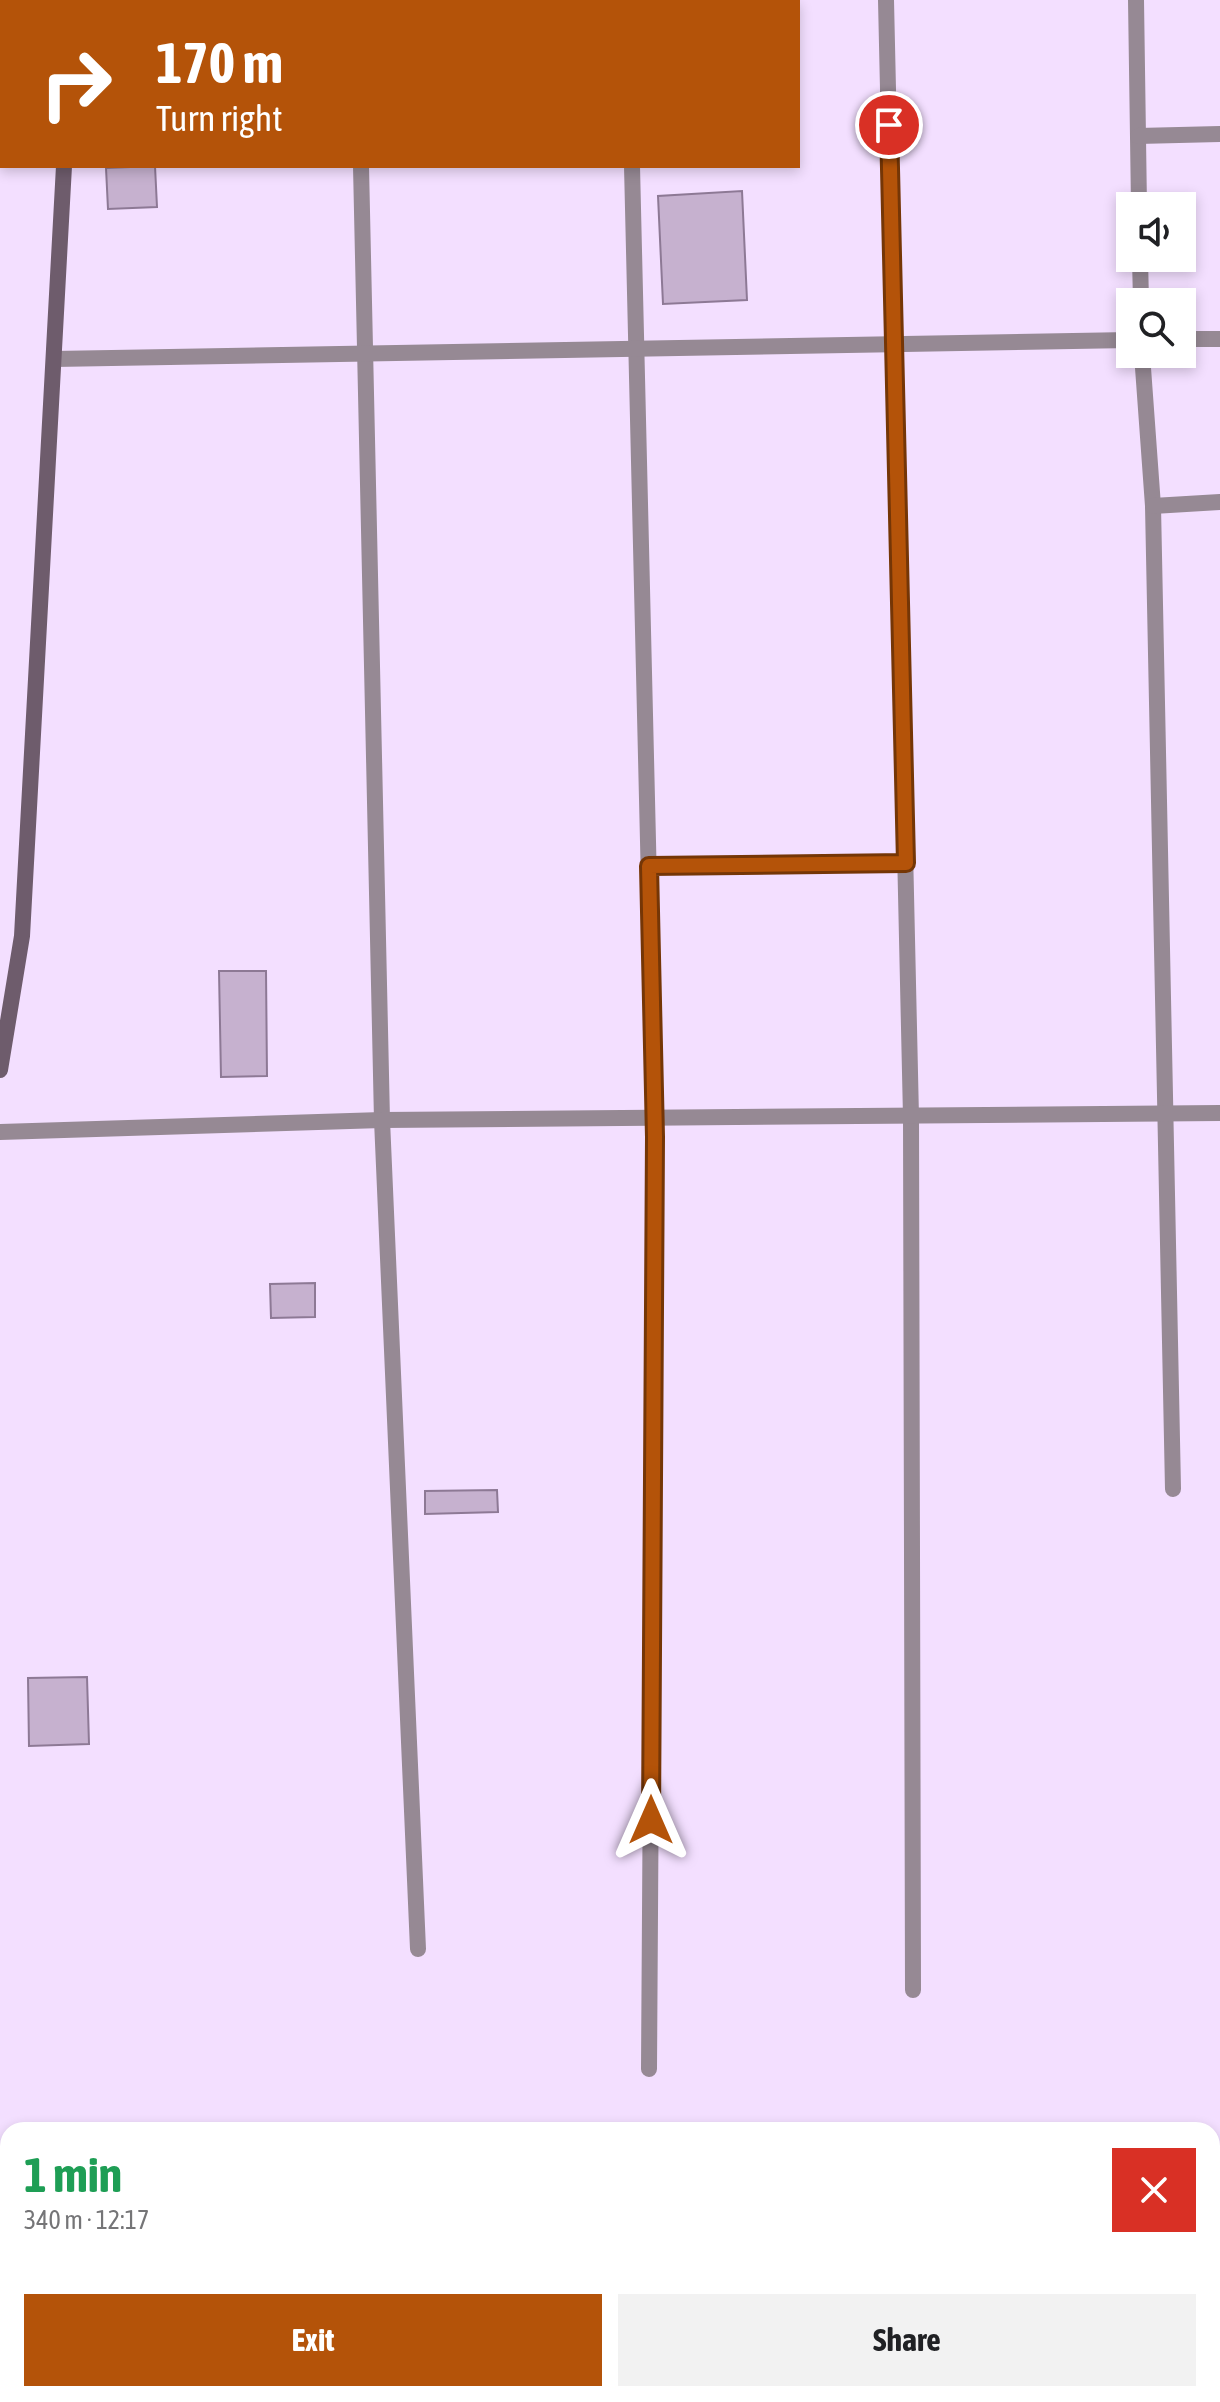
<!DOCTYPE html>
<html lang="en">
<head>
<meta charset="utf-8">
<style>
  body { margin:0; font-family:"Asap Condensed",sans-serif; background:#f2f2f2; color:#202124; height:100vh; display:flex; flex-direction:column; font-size:30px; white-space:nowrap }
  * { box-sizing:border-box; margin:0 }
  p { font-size:26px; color:#757577 }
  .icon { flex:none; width:44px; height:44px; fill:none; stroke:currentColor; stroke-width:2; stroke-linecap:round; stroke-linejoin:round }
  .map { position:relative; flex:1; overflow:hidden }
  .side { position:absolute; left:0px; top:2122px; width:1220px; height:280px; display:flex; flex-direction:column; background:#fff; border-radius:24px 24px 0 0; box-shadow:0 4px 12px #0003 }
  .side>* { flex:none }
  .guide { position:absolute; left:0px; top:0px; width:800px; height:168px; box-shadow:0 4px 12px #0003; background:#b45309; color:#fff; overflow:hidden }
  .controls { position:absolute; left:1116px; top:192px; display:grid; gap:16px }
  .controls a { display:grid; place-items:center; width:80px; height:80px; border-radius:0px; background:#fff; box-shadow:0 4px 12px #0003; font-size:40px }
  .pin { position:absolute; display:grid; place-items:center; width:68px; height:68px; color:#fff; margin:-34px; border:4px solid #fff; border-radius:50%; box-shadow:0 2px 8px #0007 }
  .me { position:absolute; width:88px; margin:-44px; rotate:0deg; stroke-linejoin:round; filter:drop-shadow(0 0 6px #0008) }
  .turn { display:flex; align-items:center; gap:28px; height:168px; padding:0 24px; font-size:36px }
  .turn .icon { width:104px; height:104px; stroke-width:2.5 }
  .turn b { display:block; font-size:56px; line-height:68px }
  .round { display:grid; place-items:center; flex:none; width:84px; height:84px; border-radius:0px; background:#f2f2f2 }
  .overview { display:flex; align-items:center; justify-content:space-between; height:136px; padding:0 24px }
  h1 { font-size:48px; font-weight:700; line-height:60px; color:#1e9e55 }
  .cta { display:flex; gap:16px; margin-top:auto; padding:16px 24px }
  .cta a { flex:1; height:92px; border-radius:0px; background:#b45309; color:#fff; font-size:32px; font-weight:700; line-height:92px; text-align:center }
  .cta a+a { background:#f2f2f2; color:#202124 }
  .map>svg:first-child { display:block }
  .building { fill:#c6b1cf; stroke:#8d7995; stroke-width:2 }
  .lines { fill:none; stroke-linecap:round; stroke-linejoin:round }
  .street { stroke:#968994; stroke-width:16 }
  .secondary { stroke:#6e5c6c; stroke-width:16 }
  .route-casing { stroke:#753606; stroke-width:20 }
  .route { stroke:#b45309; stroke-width:14 }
</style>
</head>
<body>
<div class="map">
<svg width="1220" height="2402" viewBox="0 0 1220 2402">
  <rect width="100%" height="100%" fill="#f3dfff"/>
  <!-- building -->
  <g class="building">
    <polygon points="155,166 157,207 108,209 106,168"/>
    <polygon points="742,191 747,300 663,304 658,196"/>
    <polygon points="219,971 266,971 267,1076 221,1077"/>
    <polygon points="315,1283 315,1317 271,1318 270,1284"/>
    <polygon points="497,1490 498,1512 425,1514 425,1491"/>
    <polygon points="87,1677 89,1744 29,1746 28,1678"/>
    <polygon points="109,2394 185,2394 186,2402 110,2402"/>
  </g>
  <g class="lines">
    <!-- street -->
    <g class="street">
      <polyline points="357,0 357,2"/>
      <polyline points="627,0 627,2"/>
      <polyline points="886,0 911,1117 913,1990"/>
      <polyline points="1136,0 1139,206"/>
      <polyline points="1138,136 1220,134"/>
      <polyline points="361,166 382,1120 418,1949"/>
      <polyline points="632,166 655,1137 649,2069"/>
      <polyline points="1140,258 1141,302"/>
      <polyline points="1182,339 1220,339"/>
      <polyline points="1142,354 1153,506 1173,1489"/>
      <polyline points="54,359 1130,340"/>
      <polyline points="1153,506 1220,502"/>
      <polyline points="649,866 906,863"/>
      <polyline points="0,1132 382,1120 1220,1113"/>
      <polyline points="0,2361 8,2361"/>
      <polyline points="343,2394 354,2402"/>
      <polyline points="90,2402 91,2394"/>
    </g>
    <!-- secondary -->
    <g class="secondary">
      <polyline points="72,2 72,0"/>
      <polyline points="0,1070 22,936 64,166"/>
    </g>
  </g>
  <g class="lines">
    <!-- route casing -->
    <g class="route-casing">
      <polyline id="route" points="651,1820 655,1137 649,866 906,863 889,125"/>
    </g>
    <!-- route -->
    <use href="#route" class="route"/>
  </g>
</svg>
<div class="controls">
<a><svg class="icon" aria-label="sound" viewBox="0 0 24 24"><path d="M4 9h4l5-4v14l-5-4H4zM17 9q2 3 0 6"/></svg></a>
<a><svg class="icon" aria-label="search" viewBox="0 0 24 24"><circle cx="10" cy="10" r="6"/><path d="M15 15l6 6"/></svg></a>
</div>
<div class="pin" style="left:889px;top:125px;background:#d93025"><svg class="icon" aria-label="arrive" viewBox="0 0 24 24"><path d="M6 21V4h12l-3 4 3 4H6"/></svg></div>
<svg class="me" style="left:651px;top:1820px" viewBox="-20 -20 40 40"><path d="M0-17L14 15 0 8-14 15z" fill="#b45309" stroke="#fff" stroke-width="4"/></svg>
<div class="guide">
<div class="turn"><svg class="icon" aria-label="right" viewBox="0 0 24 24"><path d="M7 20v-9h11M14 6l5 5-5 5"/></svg><div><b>170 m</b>Turn right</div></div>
</div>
<section class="side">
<div class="overview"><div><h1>1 min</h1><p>340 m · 12:17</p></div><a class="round" style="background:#d93025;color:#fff"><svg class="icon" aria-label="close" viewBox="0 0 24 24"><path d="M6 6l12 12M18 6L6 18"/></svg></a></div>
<div class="cta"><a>Exit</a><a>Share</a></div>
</section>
</div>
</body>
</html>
